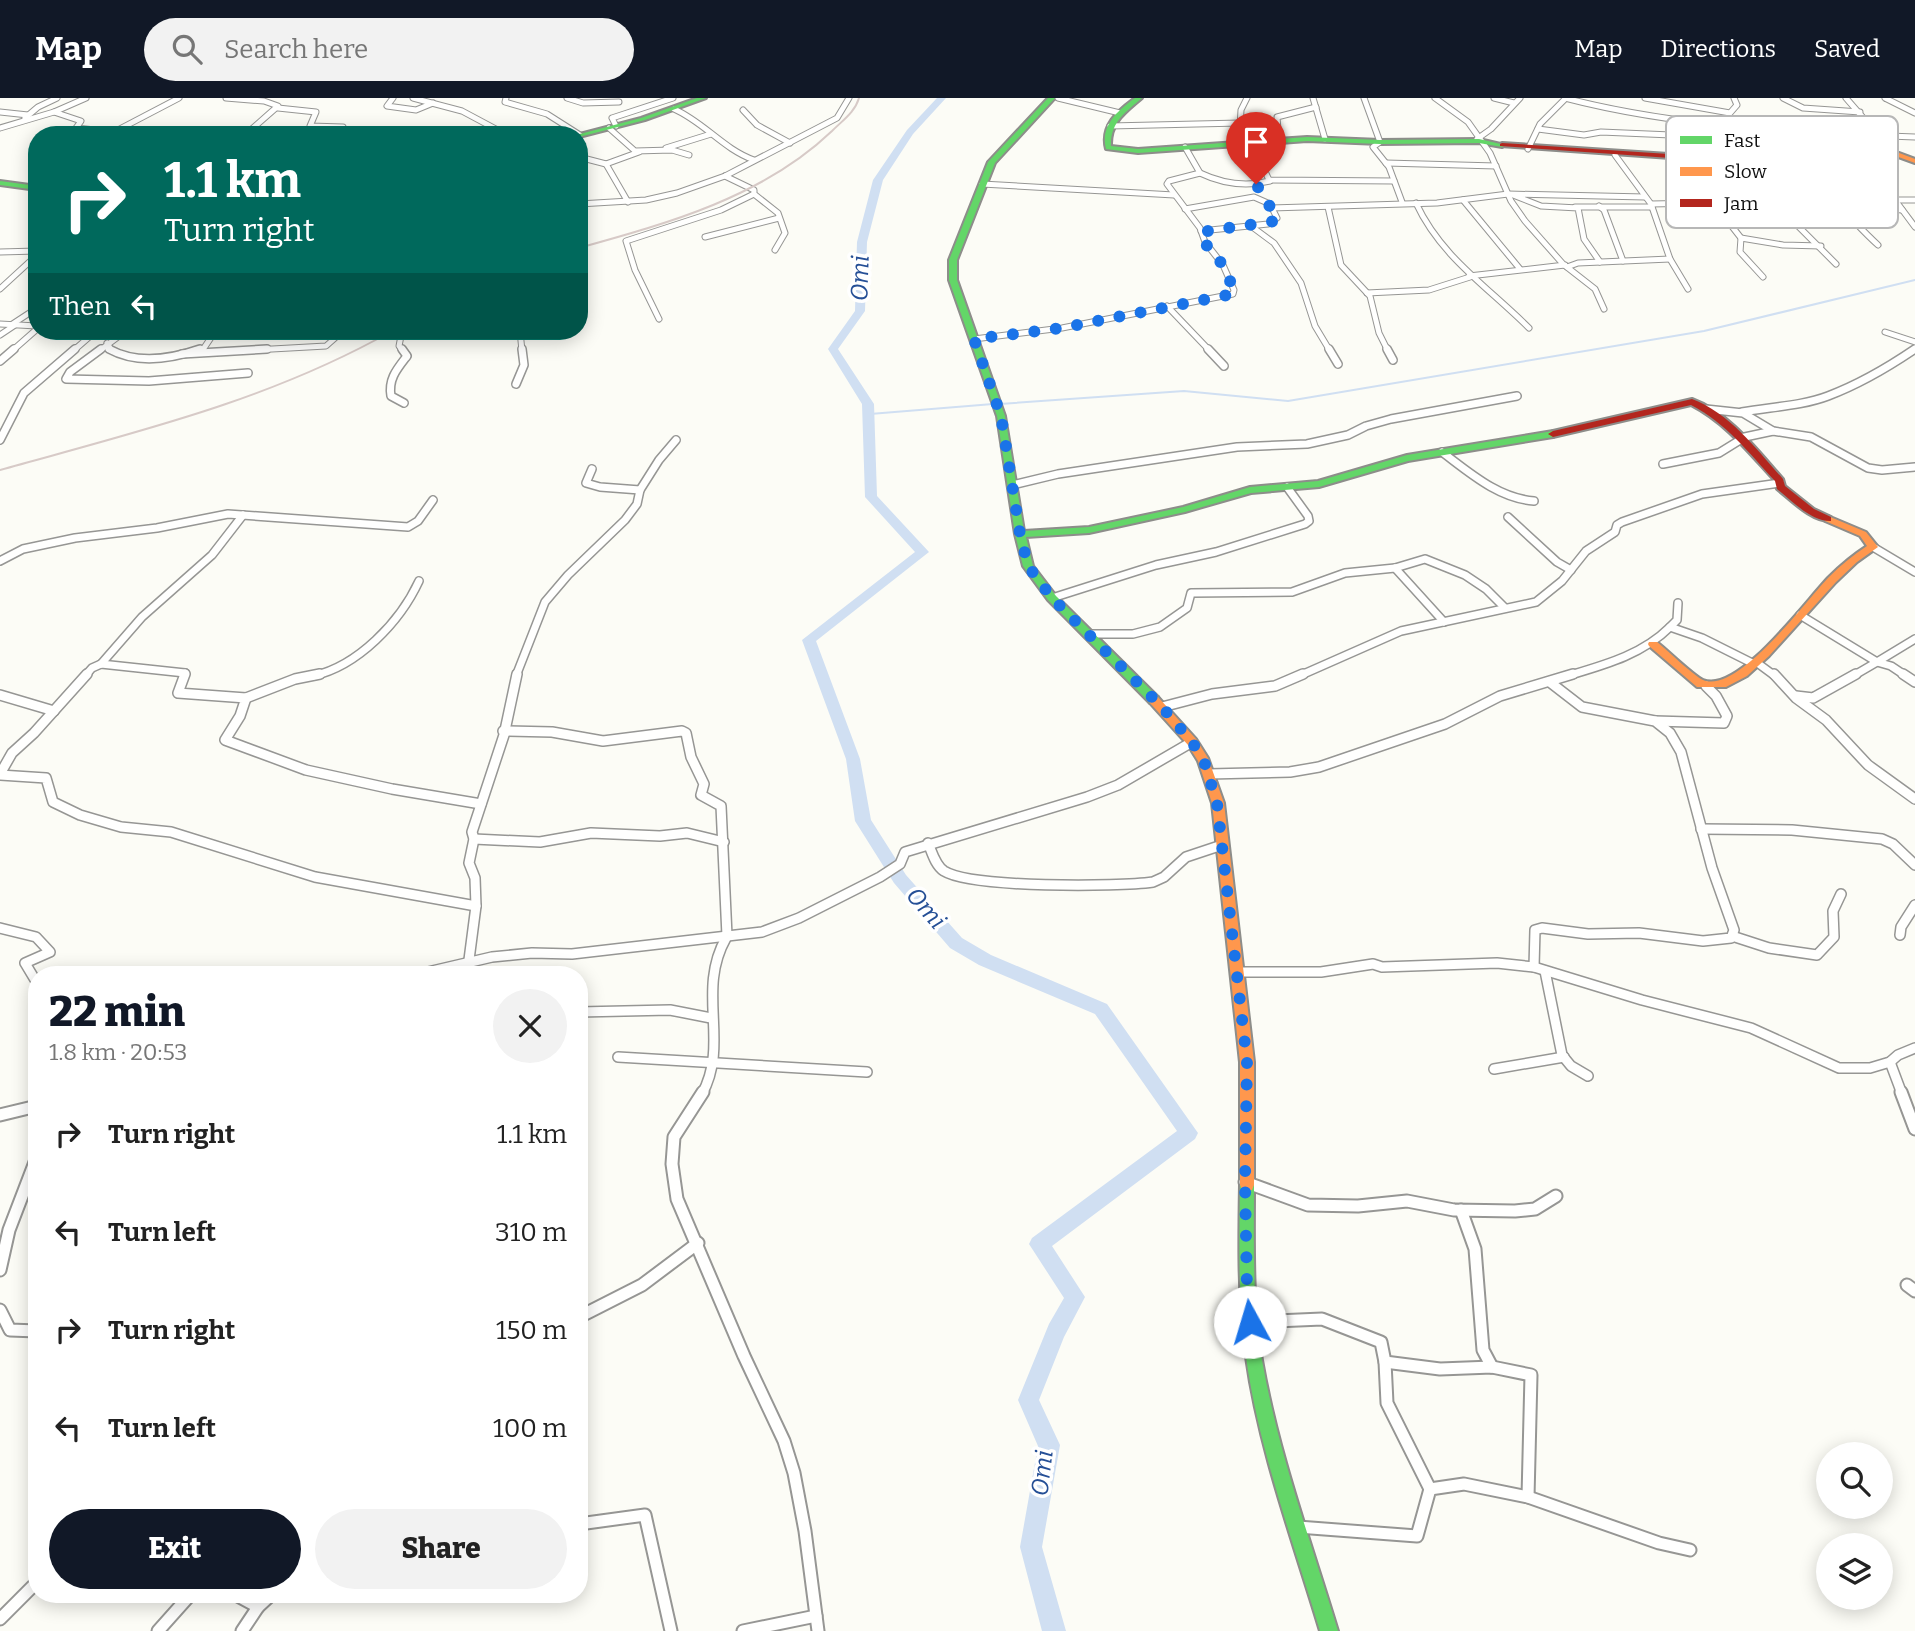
<!DOCTYPE html>
<html lang="en">
<head>
<meta charset="utf-8">
<style>
  body { margin:0; font-family:Bitter,serif; background:#f2f2f2; color:#222; height:100vh; display:flex; flex-direction:column; font-size:26px; white-space:nowrap }
  * { box-sizing:border-box; margin:0 }
  p { font-size:23px; color:#767676 }
  .icon { flex:none; width:38px; height:38px; fill:none; stroke:currentColor; stroke-width:2; stroke-linecap:round; stroke-linejoin:round }
  .map { position:relative; flex:1; overflow:hidden }
  .details { position:absolute; left:28px; top:868px; width:560px; height:637px; display:flex; flex-direction:column; background:#fff; border-radius:28px; box-shadow:0 4px 18px #0003 }
  .details>* { flex:none }
  .hud { position:absolute; left:28px; top:28px; width:560px; height:214px; border-radius:28px; box-shadow:0 4px 18px #0003; background:#00695c; color:#fff; overflow:hidden }
  .controls { position:absolute; left:1816px; top:1344px; display:grid; gap:14px }
  .controls a { display:grid; place-items:center; width:77px; height:77px; border-radius:50%; background:#fff; box-shadow:0 4px 18px #0003; font-size:35px }
  .pin { position:absolute; display:grid; place-items:center; width:60px; height:60px; color:#fff; margin:-72px -30px; border-radius:50% 50% 50% 0; rotate:-45deg; box-shadow:0 0 7px #0007 }
  .pin .icon { rotate:45deg }
  .me { position:absolute; width:77px; margin:-38px; rotate:354deg; stroke-linejoin:round; filter:drop-shadow(0 0 5px #0008) }
  .turn { display:flex; align-items:center; gap:24px; height:147px; padding:0 21px; font-size:32px }
  .turn .icon { width:91px; height:91px; stroke-width:2.5 }
  .turn b { display:block; font-size:49px; line-height:60px }
  .then { display:flex; align-items:center; height:66px; padding:0 21px; background:#0003; gap:14px; font-size:26px }
  .round { display:grid; place-items:center; flex:none; width:74px; height:74px; border-radius:37px; background:#f2f2f2 }
  .summary { display:flex; align-items:center; justify-content:space-between; height:119px; padding:0 21px }
  h1 { font-size:42px; font-weight:800; line-height:52px; color:#111827 }
  .button { display:flex; gap:14px; margin-top:auto; padding:14px 21px }
  .button a { flex:1; height:80px; border-radius:42px; background:#111827; color:#fff; font-size:28px; font-weight:800; line-height:80px; text-align:center }
  .button a+a { background:#f2f2f2; color:#222 }
  ul { padding:0; list-style:none }
  li { display:flex; align-items:center; gap:21px; height:98px; padding:0 21px }
  li div { flex:1 }
  li b { display:block; font-size:26px }
  li em { font-style:normal }
  header { display:flex; align-items:center; gap:42px; box-sizing:border-box; height:98px; padding:0 35px; background:#111827; color:#fff }
  header strong { font-size:33px }
  nav { display:flex; gap:38px; margin-inline-start:auto; font-size:24px }
  .search { width:490px; height:63px; background:#f2f2f2; display:flex; align-items:center; gap:18px; box-sizing:border-box; padding:0 24px; border-radius:38px; color:#767676; font-size:26px }
  .map>svg:first-child { display:block }
  .lines { fill:none; stroke-linecap:round; stroke-linejoin:round }
  .stream { stroke:#d0dff2; stroke-width:2 }
  .river { fill:#d0dff2; fill-rule:evenodd }
  .street-far3-casing { stroke:#969694; stroke-width:7 }
  .street-far2-casing { stroke:#969694; stroke-width:10 }
  .street-far1-casing { stroke:#969694; stroke-width:12 }
  .street-casing { stroke:#969694; stroke-width:15 }
  .fast-casing { stroke:#8d8d8a; stroke-width:4 }
  .slow-casing { stroke:#8d8d8a; stroke-width:4 }
  .jam-casing { stroke:#8d8d8a; stroke-width:4 }
  .street-far3 { stroke:#fffffe; stroke-width:5 }
  .street-far2 { stroke:#fffffe; stroke-width:7 }
  .street-far1 { stroke:#fffffe; stroke-width:9 }
  .street { stroke:#fffffe; stroke-width:11 }
  .fast { fill:#63d668; fill-rule:evenodd }
  .slow { fill:#ff974d; fill-rule:evenodd }
  .jam { fill:#b3261e; fill-rule:evenodd }
  .rail { stroke:#d7cac7; stroke-width:2 }
  .route { stroke:#1a73e8; stroke-width:12; stroke-dasharray:0 21.6 }
  .labels { text-anchor:middle; stroke-width:7; stroke-linejoin:round; paint-order:stroke }
  .water-label { font-size:24px; font-style:italic; fill:#254f96; stroke:#fff }
  .key { fill:#fff; stroke:#b7b7b7; stroke-width:2 }
  .key-label { font-size:19px; fill:#101010 }
</style>
</head>
<body>
<header>
<strong>Map</strong>
<div class="search"><svg class="icon" aria-label="search" viewBox="0 0 24 24"><circle cx="10" cy="10" r="6"/><path d="M15 15l6 6"/></svg>Search here</div>
<nav><a>Map</a><a>Directions</a><a>Saved</a></nav>
</header>
<div class="map">
<svg width="1915" height="1533" viewBox="0 0 1915 1533">
  <rect width="100%" height="100%" fill="#fcfcf6"/>
  <g class="lines">
    <!-- stream -->
    <g class="stream">
      <polyline points="1000,306 1184,293 1288,303 1704,233 1915,182"/>
      <polyline points="870,316 993,306"/>
    </g>
    <!-- river -->
    <polygon class="river" points="937,0 946,0 913,36 883,82 867,144 865,213 838,251 874,306 877,398 929,454 816,543 860,661 871,722 906,777 962,840 991,857 1107,906 1198,1035 1195,1041 1052,1148 1085,1199 1064,1239 1039,1302 1060,1347 1042,1449 1066,1533 1042,1533 1020,1449 1038,1348 1018,1302 1049,1226 1064,1200 1029,1146 1032,1140 1177,1033 1095,916 979,867 950,850 894,785 855,723 846,661 802,542 915,454 865,399 862,306 828,251 855,213 857,144 873,82 907,32"/>
    <!-- street-far3 casing -->
    <g class="street-far3-casing">
      <g id="street-far3">
        <polyline points="226,0 264,3 278,8 245,37"/>
        <polyline points="393,0 387,8 416,12 433,5"/>
        <polyline points="413,0 462,13 507,37"/>
        <polyline points="506,0 505,4 547,16 580,37"/>
        <polyline points="567,0 583,5 619,4"/>
        <polyline points="1058,0 1120,15"/>
        <polyline points="1247,0 1241,12 1239,46 1263,69 1269,82 1394,83"/>
        <polyline points="1313,0 1325,41"/>
        <polyline points="1364,0 1380,44 1373,49 1389,69 1402,104"/>
        <polyline points="1435,0 1468,24 1490,55 1511,103 1525,123 1563,166 1595,191 1604,211"/>
        <polyline points="1494,0 1514,5"/>
        <path d="M1565,0C1676,29 1801,35 1915,39"/>
        <polyline points="1645,0 1730,15 1737,7 1734,0"/>
        <polyline points="1783,0 1803,10 1860,14"/>
        <polyline points="1846,0 1879,38"/>
        <polyline points="1885,0 1915,15"/>
        <polyline points="278,10 316,14 310,28 343,29 340,37"/>
        <path d="M674,11C704,24 723,51 754,62"/>
        <polyline points="743,12 757,27 790,45"/>
        <polyline points="0,14 28,17"/>
        <polyline points="54,14 81,23 76,30 114,34 179,0"/>
        <polyline points="25,20 38,9 57,0"/>
        <polyline points="616,28 612,20 673,0"/>
        <polyline points="1110,28 1240,25"/>
        <polyline points="1739,29 1763,57"/>
        <polyline points="0,30 54,14 86,0"/>
        <polyline points="609,30 635,53 672,52 689,57"/>
        <polyline points="1538,31 1584,37 1601,34 1718,39 1722,37 1718,26"/>
        <polyline points="537,32 543,37"/>
        <polyline points="381,34 394,37"/>
        <polyline points="1827,35 1895,102 1915,129"/>
        <polyline points="1477,41 1491,31 1520,0"/>
        <polyline points="1279,45 1277,19 1316,9"/>
        <polyline points="666,50 711,36"/>
        <polyline points="1528,51 1540,26 1566,0"/>
        <path d="M1792,55C1821,85 1847,119 1878,147"/>
        <polyline points="1615,57 1651,106 1670,161 1688,191"/>
        <polyline points="579,59 606,66 639,54"/>
        <polyline points="1386,65 1496,68"/>
        <polyline points="606,66 628,104"/>
        <path d="M1200,75C1223,86 1245,89 1270,83"/>
        <polyline points="725,78 754,92 754,96 778,115 785,135 775,152"/>
        <polyline points="982,86 1174,97"/>
        <polyline points="1686,86 1813,80"/>
        <polyline points="1832,95 1880,110 1902,112"/>
        <polyline points="1513,97 1541,108 1578,110 1584,141 1600,164"/>
        <polyline points="1463,102 1520,171"/>
        <polyline points="1895,102 1915,102"/>
        <path d="M1416,105C1441,159 1488,189 1529,230"/>
        <polyline points="579,106 646,102 677,95 725,78 837,20 849,0"/>
        <polyline points="1651,106 1702,105 1716,108 1741,140 1740,154 1763,179"/>
        <polyline points="1599,108 1604,112 1623,163"/>
        <polyline points="1328,109 1341,167 1370,198 1379,235 1388,253"/>
        <polyline points="1575,109 1652,109"/>
        <polyline points="1271,110 1437,105 1508,96 1645,99"/>
        <polyline points="1185,111 1254,99 1270,106 1277,120 1268,126 1201,133"/>
        <polyline points="1251,128 1274,145 1301,185 1315,228 1330,253"/>
        <polyline points="705,139 779,120"/>
        <polyline points="1741,140 1783,147 1821,148"/>
        <polyline points="0,154 37,153"/>
        <polyline points="1836,166 1795,125 1790,113 1799,108 1843,109"/>
        <polyline points="1567,169 1578,165 1670,161"/>
        <polyline points="1469,178 1565,167"/>
        <polyline points="0,191 37,157"/>
        <polyline points="1367,195 1429,192 1470,179"/>
        <polyline points="1167,208 1210,253"/>
        <polyline points="659,221 635,172 626,143 721,112 754,96"/>
        <polyline points="0,226 37,228"/>
        <polyline points="11,227 37,210"/>
        <polyline points="130,233 178,236 253,233"/>
        <polyline points="402,233 399,248 403,253"/>
        <polyline points="520,233 522,253"/>
        <polyline points="1885,234 1915,244"/>
        <polyline points="0,237 15,227"/>
        <polyline points="974,241 1062,230 1233,196 1234,192 1223,167 1205,144 1200,130 1167,86 1169,83 1200,75 1185,49"/>
        <polyline points="107,245 112,253"/>
        <polyline points="12,253 37,231"/>
        <polyline points="73,253 96,233"/>
        <polyline points="99,253 126,233"/>
        <polyline points="195,253 204,250 214,235"/>
        <polyline points="236,253 326,248 343,233"/>
        <polyline points="1912,253 1915,251"/>
      </g>
    </g>
    <!-- street-far2 casing -->
    <g class="street-far2-casing">
      <g id="street-far2">
        <polyline points="101,251 70,274 66,281 149,283 248,275"/>
        <path d="M109,251C136,266 171,261 200,251"/>
        <path d="M402,251L407,258C397,271 388,281 391,298L404,305"/>
        <polyline points="1208,251 1224,268"/>
        <polyline points="1329,251 1338,266"/>
        <polyline points="1387,251 1393,262"/>
        <polyline points="182,256 267,251"/>
        <polyline points="0,263 14,251"/>
        <polyline points="516,286 524,267 522,251"/>
        <polyline points="1706,311 1743,315 1773,333 1811,339 1868,370 1882,372 1915,369"/>
        <path d="M1742,314C1769,309 1802,308 1828,298C1860,286 1887,270 1915,251"/>
        <polyline points="1740,340 1773,333"/>
        <polyline points="0,342 24,295 75,251"/>
        <path d="M1442,354C1470,375 1498,400 1534,403"/>
        <polyline points="1663,366 1719,355 1740,342"/>
        <polyline points="592,371 586,385 600,389 640,392"/>
        <polyline points="1012,387 1058,376 1237,349 1307,346 1348,337 1366,328 1391,321 1517,298"/>
        <polyline points="1508,419 1557,464 1571,472"/>
        <polyline points="1873,449 1915,474"/>
        <polyline points="0,463 23,451 75,440 157,430 228,416 408,429 418,423 433,402"/>
        <polyline points="1395,470 1444,524"/>
        <polyline points="1052,500 1156,467 1216,454 1305,426 1309,423 1308,418 1287,389"/>
        <polyline points="1800,517 1877,564 1915,541"/>
        <polyline points="1670,529 1677,522 1678,505"/>
        <polyline points="1087,536 1133,536 1160,529 1187,510 1191,495 1292,494 1345,475 1395,470 1425,461 1465,477 1486,491 1505,510"/>
        <polyline points="1756,564 1775,578"/>
        <polyline points="101,566 142,519 212,457 243,417"/>
        <polyline points="85,578 92,570 101,566 185,575 184,578"/>
        <path d="M313,578C358,568 400,524 419,483"/>
        <polyline points="516,578 545,504 568,477 625,422 637,406 640,392 659,362 676,342"/>
        <polyline points="1299,578 1401,533 1536,504 1562,483 1586,453 1615,434 1617,427 1622,424 1702,396 1780,385"/>
        <path d="M1567,578C1604,567 1642,557 1670,529L1702,540L1754,566"/>
        <polyline points="1853,578 1877,564 1891,568 1906,578"/>
      </g>
    </g>
    <!-- street-far1 casing -->
    <g class="street-far1-casing">
      <g id="street-far1">
        <polyline points="185,576 178,595 246,600 240,618 225,642 306,672 392,691 481,706"/>
        <polyline points="1774,576 1796,600 1826,622 1868,667 1915,701"/>
        <polyline points="1903,576 1915,584"/>
        <polyline points="0,597 54,613"/>
        <polyline points="1796,598 1813,600 1856,576"/>
        <polyline points="246,600 295,581 320,576"/>
        <polyline points="1162,609 1212,596 1275,588 1303,576"/>
        <polyline points="1655,623 1724,625 1727,618 1716,598 1706,588"/>
        <polyline points="503,633 552,634 603,643 682,633 686,635 691,659 704,686 701,697 721,708 727,838"/>
        <polyline points="0,676 12,655 34,635 87,576"/>
        <polyline points="1209,676 1290,674 1319,669 1445,626 1500,598 1573,576"/>
        <polyline points="0,677 46,680 53,704 80,717 121,729 171,734 315,779 476,808"/>
        <polyline points="1701,731 1792,732 1882,741 1893,746 1915,767"/>
        <polyline points="474,741 540,744 591,735 660,738 687,735 724,744"/>
        <path d="M928,745C932,754 935,767 944,773C971,790 1118,789 1153,784L1164,779L1186,759L1222,747"/>
        <polyline points="0,830 36,839 50,854 25,865 37,885"/>
        <polyline points="1900,837 1901,829 1915,807"/>
        <polyline points="1732,838 1769,850 1817,857 1834,839 1833,813 1841,796"/>
        <polyline points="1534,869 1535,832 1542,830 1588,836 1639,835 1703,843 1731,840 1734,832 1712,770 1681,654 1670,635 1655,623 1582,609 1551,585"/>
        <polyline points="1545,873 1562,957 1571,968 1588,978"/>
        <polyline points="1237,874 1321,874 1373,866 1382,869 1497,865 1534,869 1642,902 1751,930 1839,970 1870,970 1890,964 1898,957 1915,950"/>
        <polyline points="415,877 492,859 532,855 572,856 762,834 799,820 880,779 900,766 905,754 1087,699 1118,687 1192,644"/>
        <polyline points="467,877 476,808 475,780 469,765 474,741 472,734 504,637 517,576"/>
        <polyline points="579,914 670,912 711,920"/>
        <polyline points="618,959 867,974"/>
        <polyline points="1890,964 1902,996"/>
        <polyline points="1494,971 1564,959"/>
        <path d="M702,996C730,945 696,893 726,840"/>
      </g>
    </g>
    <!-- street casing -->
    <g class="street-casing">
      <g id="street">
        <polyline points="703,994 674,1039 672,1066 677,1101 744,1258 784,1343 794,1375 805,1433 818,1533"/>
        <polyline points="1901,994 1915,1031"/>
        <polyline points="0,1017 37,1008"/>
        <polyline points="1245,1084 1308,1107 1358,1108 1407,1103 1454,1112 1515,1113 1535,1111 1556,1098"/>
        <polyline points="1461,1112 1475,1151 1483,1252 1492,1269"/>
        <polyline points="0,1172 9,1132 37,1059"/>
        <polyline points="1907,1187 1915,1193"/>
        <polyline points="0,1212 10,1232 37,1233"/>
        <polyline points="579,1219 642,1187 698,1145"/>
        <polyline points="1250,1224 1322,1221 1381,1244 1385,1264 1440,1271 1492,1269 1531,1277 1528,1399"/>
        <polyline points="1385,1264 1387,1305 1430,1391"/>
        <polyline points="579,1426 645,1417 671,1533"/>
        <polyline points="1298,1429 1417,1438 1430,1391 1464,1386 1528,1399 1659,1445 1690,1452"/>
        <polyline points="234,1496 258,1509 272,1496"/>
        <polyline points="0,1521 37,1484"/>
        <polyline points="158,1533 191,1496"/>
        <polyline points="242,1533 258,1509"/>
        <polyline points="743,1533 816,1518"/>
      </g>
    </g>
    <!-- fast casing -->
    <g class="fast-casing">
      <g id="fast">
        <polygon points="697,0 706,0 645,22 579,39 579,37 576,37 641,20"/>
        <polygon points="1048,0 1055,0 995,65 957,162 957,182 1005,318 1024,433 1089,429 1183,409 1250,389 1318,383 1407,357 1553,333 1558,336 1553,339 1408,363 1319,389 1251,395 1185,414 1089,435 1026,439 1033,468 1056,498 1158,599 1160,602 1154,606 1150,605 1048,502 1023,468 1015,436 997,318 949,182 949,162 988,64"/>
        <path d="M1135,0H1142C1126,14 1110,24 1111,48L1138,51L1307,39L1380,42L1479,41L1505,47L1502,49L1479,45L1380,46L1307,43L1138,55L1106,51C1100,28 1117,13 1135,0Z"/>
        <polygon points="0,83 37,88 37,92 0,87"/>
        <path d="M1247,1080L1252,1082L1254,1087C1254,1145 1252,1204 1262,1262C1278,1354 1311,1444 1338,1533H1320C1293,1443 1259,1352 1246,1259C1238,1202 1239,1144 1240,1087L1242,1082Z"/>
      </g>
    </g>
    <!-- slow casing -->
    <g class="slow-casing">
      <g id="slow">
        <polygon points="1775,53 1894,53 1915,61 1915,65 1893,57 1773,56 1772,55"/>
        <path d="M1828,418L1866,434L1878,449L1857,464L1836,484L1769,558L1747,578L1726,589H1697L1649,548L1648,546L1649,544H1657C1666,551 1694,578 1703,582C1738,597 1807,501 1829,479C1841,467 1853,457 1867,448L1860,438L1825,423V419Z"/>
        <polygon points="1154,598 1158,599 1196,641 1208,660 1224,705 1254,964 1254,1087 1252,1092 1247,1094 1242,1092 1240,1087 1240,964 1212,705 1198,663 1188,647 1150,605 1148,602"/>
      </g>
    </g>
    <!-- jam casing -->
    <g class="jam-casing">
      <g id="jam">
        <polygon points="1502,45 1699,58 1775,53 1778,55 1775,57 1699,62 1500,48 1500,46"/>
        <path d="M1692,301C1730,315 1757,352 1783,381L1785,388L1814,411L1831,419V423C1812,424 1792,403 1777,391L1775,383C1749,355 1726,325 1691,307L1553,339L1548,336L1553,333Z"/>
      </g>
    </g>
    <!-- street-far3 -->
    <use href="#street-far3" class="street-far3"/>
    <!-- street-far2 -->
    <use href="#street-far2" class="street-far2"/>
    <!-- street-far1 -->
    <use href="#street-far1" class="street-far1"/>
    <!-- street -->
    <use href="#street" class="street"/>
    <!-- fast -->
    <use href="#fast" class="fast"/>
    <!-- slow -->
    <use href="#slow" class="slow"/>
    <!-- jam -->
    <use href="#jam" class="jam"/>
    <!-- rail -->
    <g class="rail">
      <path d="M579,150C669,125 763,99 832,33C843,22 855,14 859,0"/>
      <path d="M0,372C136,334 268,303 392,233"/>
    </g>
  </g>
  <g class="lines">
    <!-- route -->
    <polyline class="route" points="1250,1224 1247,1193 1245,1084 1247,964 1217,705 1204,663 1192,644 1162,609 1052,500 1028,468 1020,436 1001,318 974,241 1062,230 1233,196 1234,192 1223,167 1208,150 1201,134 1276,123 1277,120 1256,86"/>
  </g>
  <g class="labels">
    <!-- water labels -->
    <g class="water-label">
      <text transform="translate(860 180) rotate(-88)" y="8">Omi</text>
      <text transform="translate(926 810) rotate(49)" y="8">Omi</text>
      <text transform="translate(1042 1375) rotate(-83)" y="8">Omi</text>
    </g>
  </g>
  <!-- legend -->
  <rect x="1666" y="18" width="232" height="112" rx="10" class="key"/>
  <rect x="1680" y="38" width="32" height="8" fill="#63d668"/>
  <rect x="1680" y="69" width="32" height="9" fill="#ff974d"/>
  <rect x="1680" y="101" width="32" height="8" fill="#b3261e"/>
  <g class="key-label">
    <text x="1724" y="49">Fast</text>
    <text x="1724" y="80">Slow</text>
    <text x="1724" y="112">Jam</text>
  </g>
</svg>
<div class="controls">
<a><svg class="icon" aria-label="search" viewBox="0 0 24 24"><circle cx="10" cy="10" r="6"/><path d="M15 15l6 6"/></svg></a>
<a><svg class="icon" aria-label="layers" viewBox="0 0 24 24"><path d="M12 4l9 5-9 5-9-5zM3 14l9 5 9-5"/></svg></a>
</div>
<div class="pin" style="left:1256px;top:86px;background:#d93025"><svg class="icon" aria-label="arrive" viewBox="0 0 24 24"><path d="M6 21V4h12l-3 4 3 4H6"/></svg></div>
<svg class="me" style="left:1250px;top:1224px" viewBox="-20 -20 40 40"><circle r="19" fill="#fff"/><path d="M0-13L10 11 0 6-10 11z" fill="#1a73e8"/></svg>
<div class="hud">
<div class="turn"><svg class="icon" aria-label="right" viewBox="0 0 24 24"><path d="M7 20v-9h11M14 6l5 5-5 5"/></svg><div><b>1.1 km</b>Turn right</div></div>
<div class="then">Then<svg class="icon" aria-label="left" viewBox="0 0 24 24"><path d="M17 20v-9H6M10 6l-5 5 5 5"/></svg></div>
</div>
<section class="details">
<div class="summary"><div><h1>22 min</h1><p>1.8 km · 20:53</p></div><a class="round"><svg class="icon" aria-label="close" viewBox="0 0 24 24"><path d="M6 6l12 12M18 6L6 18"/></svg></a></div>
<ul>
<li><svg class="icon" aria-label="right" viewBox="0 0 24 24"><path d="M7 20v-9h11M14 6l5 5-5 5"/></svg><div><b>Turn right</b></div><em>1.1 km</em></li>
<li><svg class="icon" aria-label="left" viewBox="0 0 24 24"><path d="M17 20v-9H6M10 6l-5 5 5 5"/></svg><div><b>Turn left</b></div><em>310 m</em></li>
<li><svg class="icon" aria-label="right" viewBox="0 0 24 24"><path d="M7 20v-9h11M14 6l5 5-5 5"/></svg><div><b>Turn right</b></div><em>150 m</em></li>
<li><svg class="icon" aria-label="left" viewBox="0 0 24 24"><path d="M17 20v-9H6M10 6l-5 5 5 5"/></svg><div><b>Turn left</b></div><em>100 m</em></li>
</ul>
<div class="button"><a>Exit</a><a>Share</a></div>
</section>
</div>
</body>
</html>
